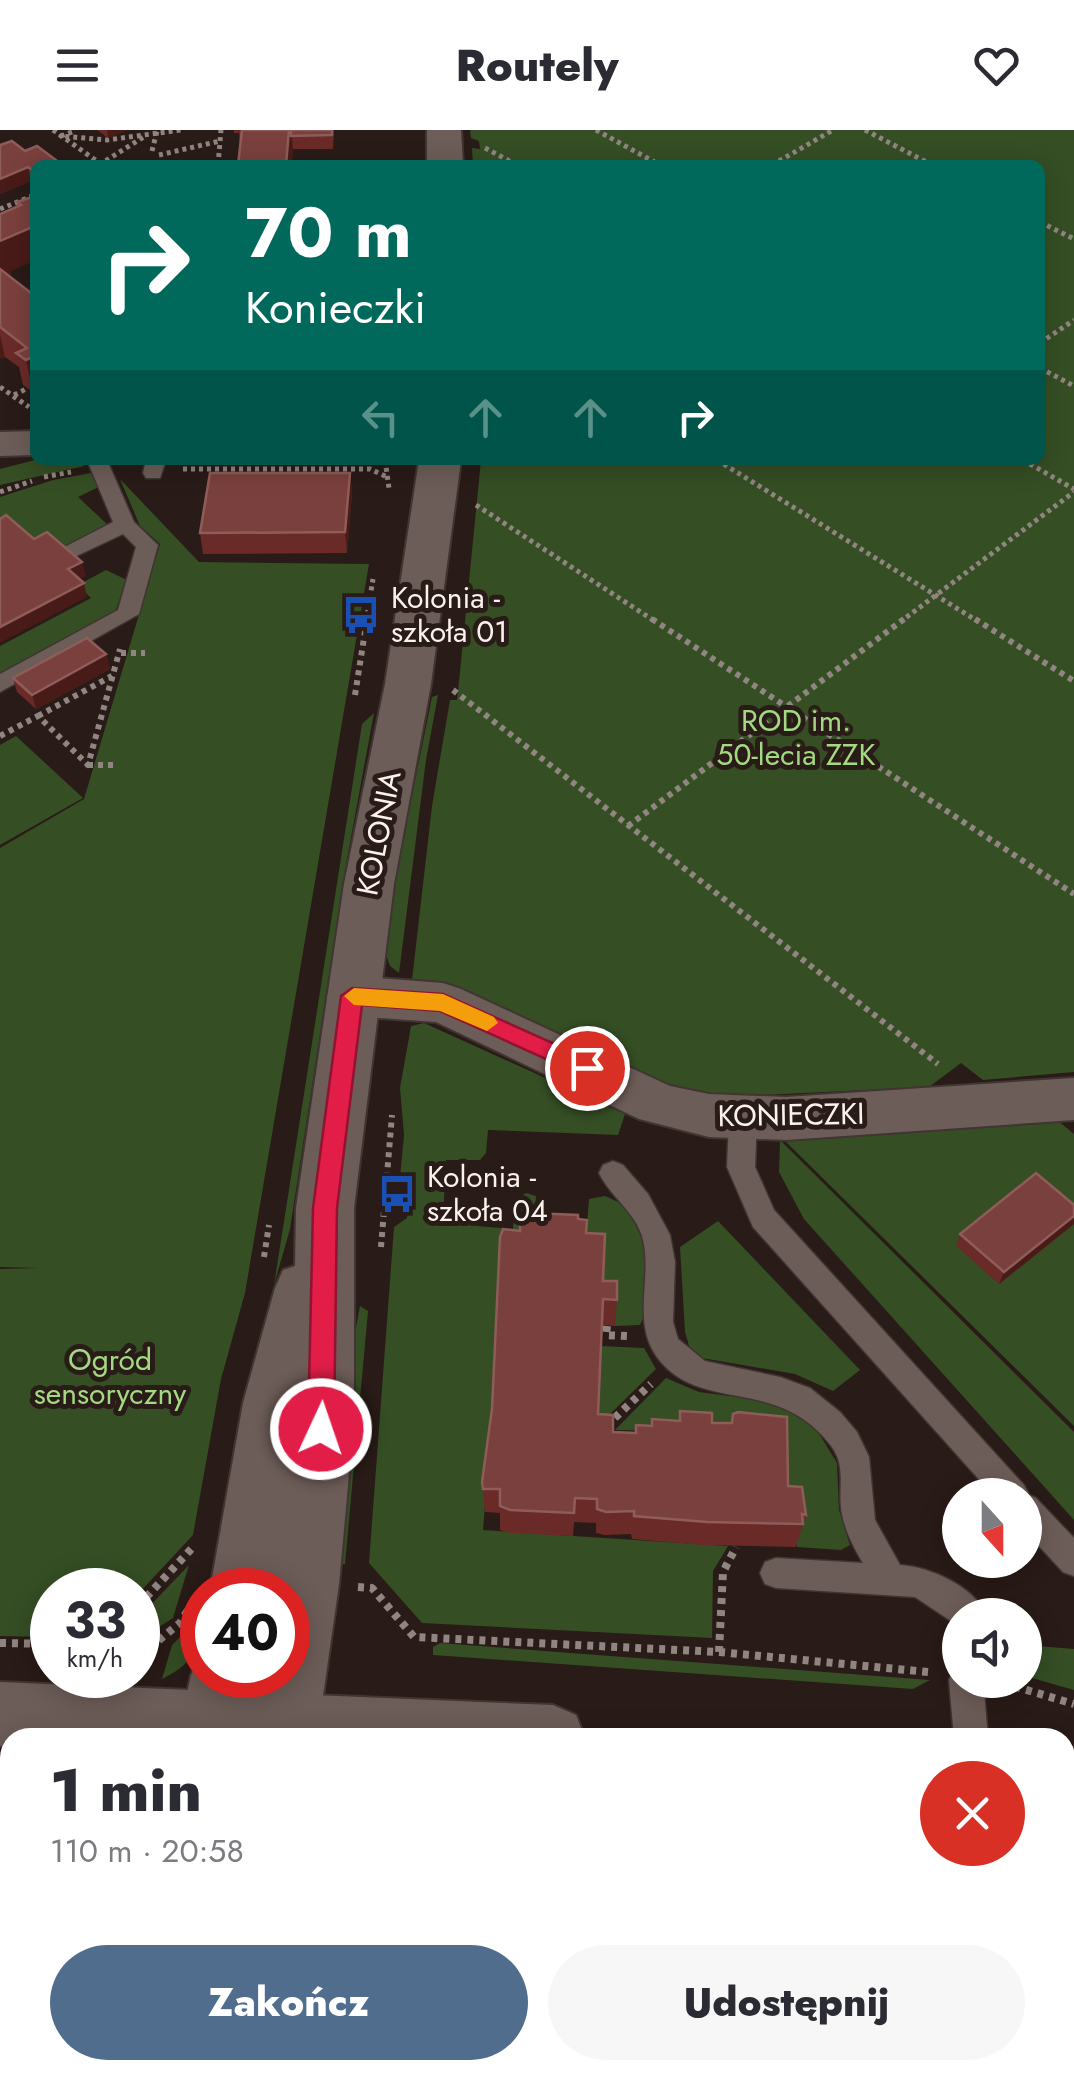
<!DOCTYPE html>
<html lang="pl">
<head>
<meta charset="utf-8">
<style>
  body { margin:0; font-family:Jost,sans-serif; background:#f7f7f7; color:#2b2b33; height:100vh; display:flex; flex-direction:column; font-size:38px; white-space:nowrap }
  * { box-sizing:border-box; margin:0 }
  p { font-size:32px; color:#7c7c81 }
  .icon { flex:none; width:55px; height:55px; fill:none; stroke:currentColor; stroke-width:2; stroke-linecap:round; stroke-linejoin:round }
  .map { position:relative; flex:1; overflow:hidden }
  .details { position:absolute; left:0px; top:1598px; width:1075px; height:352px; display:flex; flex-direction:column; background:#fff; border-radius:30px 30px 0 0; box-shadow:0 5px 25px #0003 }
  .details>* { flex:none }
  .top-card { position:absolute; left:30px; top:30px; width:1015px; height:305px; border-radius:15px; box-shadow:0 5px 25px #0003; background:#00695c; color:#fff; overflow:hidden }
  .needle { width:65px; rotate:159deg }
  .tools { position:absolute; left:942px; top:1348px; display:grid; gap:20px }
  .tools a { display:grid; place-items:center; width:100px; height:100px; border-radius:50%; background:#fff; box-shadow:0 5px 25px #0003; font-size:50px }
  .speed { position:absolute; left:30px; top:1438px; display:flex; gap:20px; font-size:50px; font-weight:700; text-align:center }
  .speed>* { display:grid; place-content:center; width:130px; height:130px; border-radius:50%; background:#fff; box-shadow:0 5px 25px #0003; line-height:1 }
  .speed small { font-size:25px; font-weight:400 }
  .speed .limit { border:15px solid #d22; background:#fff; color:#111 }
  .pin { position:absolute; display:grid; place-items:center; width:85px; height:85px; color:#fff; margin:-42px; border:5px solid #fff; border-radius:50%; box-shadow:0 2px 10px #0007 }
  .me { position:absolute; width:110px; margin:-55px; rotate:3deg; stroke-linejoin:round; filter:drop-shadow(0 0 8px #0008) }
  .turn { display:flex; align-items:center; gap:35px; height:210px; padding:0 50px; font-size:45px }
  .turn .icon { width:130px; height:130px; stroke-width:2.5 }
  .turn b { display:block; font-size:70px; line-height:85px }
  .lanes { display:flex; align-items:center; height:95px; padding:0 50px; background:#0003; justify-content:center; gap:50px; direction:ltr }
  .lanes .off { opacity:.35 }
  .round { display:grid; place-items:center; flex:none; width:105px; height:105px; border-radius:52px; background:#f7f7f7 }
  .overview { display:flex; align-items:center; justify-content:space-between; height:170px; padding:0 50px }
  h1 { font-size:60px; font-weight:800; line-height:75px }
  .primary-button { display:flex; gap:20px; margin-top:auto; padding:20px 50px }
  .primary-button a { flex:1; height:115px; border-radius:60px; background:#516d8d; color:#fff; font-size:40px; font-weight:800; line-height:115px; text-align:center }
  .primary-button a+a { background:#f7f7f7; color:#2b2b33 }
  header { display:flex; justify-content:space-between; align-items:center; height:130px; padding:0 50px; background:#fff; font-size:45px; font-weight:800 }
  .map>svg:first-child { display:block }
  .built { fill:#36231c }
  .green { fill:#354e24 }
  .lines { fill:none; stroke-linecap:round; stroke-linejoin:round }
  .service-casing { stroke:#403532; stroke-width:3 }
  .minor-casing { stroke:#403532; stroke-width:4 }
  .tertiary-casing { stroke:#403532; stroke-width:4 }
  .path-far2 { stroke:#918581; stroke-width:5; stroke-dasharray:4 4; stroke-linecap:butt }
  .path-far1 { stroke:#918581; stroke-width:6; stroke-dasharray:5 5; stroke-linecap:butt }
  .path { stroke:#918581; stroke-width:8; stroke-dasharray:6 6; stroke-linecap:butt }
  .service { fill:#6d5d58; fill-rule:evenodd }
  .minor { fill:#6d5d58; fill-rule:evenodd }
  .tertiary { fill:#6d5d58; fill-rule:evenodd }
  .wall { fill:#6a2a28 }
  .shaded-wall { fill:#491b18 }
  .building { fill:#7a403d; stroke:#8e5c59; stroke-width:2.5 }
  .route { fill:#e11d48; stroke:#92132f; stroke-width:2.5 }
  .slow { fill:#f59e0b }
  .labels { text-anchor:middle; stroke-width:10; stroke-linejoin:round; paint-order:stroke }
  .poi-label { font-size:30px; fill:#fbf2ee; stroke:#291b17; text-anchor:start }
  .park-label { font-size:30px; fill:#a3d981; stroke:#291b17 }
  .street-label { font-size:30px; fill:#fbf2ee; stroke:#291b17 }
</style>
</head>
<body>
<header><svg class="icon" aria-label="menu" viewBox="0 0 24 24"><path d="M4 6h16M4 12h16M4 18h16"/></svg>Routely<svg class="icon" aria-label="heart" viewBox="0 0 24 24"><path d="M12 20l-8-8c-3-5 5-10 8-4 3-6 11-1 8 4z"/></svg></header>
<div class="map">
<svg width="1074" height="1948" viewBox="0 0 1074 1948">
  <rect width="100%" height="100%" fill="#291b17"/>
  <!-- built -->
  <polygon class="built" points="324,1940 781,1940 787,1948 324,1948"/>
  <!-- green -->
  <g class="green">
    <polygon points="470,0 1074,0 1074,942 983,950 961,933 929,957 717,967 668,957 453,862 412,850 432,676 450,570 457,570 458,562 481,330 1040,330 1040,35 473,35 472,18 480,19 479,11 471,8"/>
    <polygon points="35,330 78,330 84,336 0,355 0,339"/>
    <polygon points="91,343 101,356 78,367 109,396 58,420 0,403 0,367 53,350"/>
    <polygon points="120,349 199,432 369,434 245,1163 221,1249 193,1405 138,1464 138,1460 52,1460 52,1507 0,1506 0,1139 39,1138 0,1137 0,718 84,669 160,414 140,396"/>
    <polygon points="106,440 127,450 115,482 0,545 0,516 91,468 78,455"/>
    <polygon points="438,565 426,630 399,843 390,836 385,821 394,754 432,567"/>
    <polygon points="374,583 347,729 290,1099 274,1155 362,594"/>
    <polygon points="16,606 83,668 0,715 0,615"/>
    <polygon points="424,893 625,984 618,1005 488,1000 486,1023 480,1030 446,1030 443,1090 477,1090 477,1096 513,1099 514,1070 526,1063 536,1066 535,1093 587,1095 589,1069 605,1066 627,1076 645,1115 644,1186 640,1195 615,1196 615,1178 506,1110 483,1400 728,1416 713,1441 712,1508 422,1493 369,1433 394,1097 407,1088 409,1058 400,1048 404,1005 400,958 411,896"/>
    <polygon points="1051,985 1074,1004 1074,1296 785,1011"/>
    <polygon points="780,1010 1074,1302 1074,1390 804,1089 779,1042"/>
    <polygon points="718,1091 860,1240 833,1261 795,1244 702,1228 689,1216 685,1202 680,1117"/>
    <polygon points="360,1176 368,1181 345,1434 335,1436 342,1274"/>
    <polygon points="600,1216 644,1218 656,1239 607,1287 598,1287"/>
    <polygon points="666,1248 699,1262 761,1270 789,1279 812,1292 837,1333 839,1380 850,1415 841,1420 797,1417 796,1381 738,1303 615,1300"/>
    <polygon points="189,1435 173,1488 138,1510 142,1484"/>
    <path d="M202,1474C203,1511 199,1531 162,1549L172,1515L192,1495Z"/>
    <polygon points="440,1513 930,1550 913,1559 433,1525 433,1517"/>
    <polygon points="1025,1515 1074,1519 1074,1560 1025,1546"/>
    <polygon points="0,1664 10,1664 10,1937 0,1925"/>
  </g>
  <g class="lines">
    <!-- service casing -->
    <g class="service-casing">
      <g id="service">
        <polygon points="87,330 107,330 134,392 158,415 139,484 0,562 0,544 118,480 136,417 123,404 70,429 62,431 51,424 113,392"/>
        <polygon points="146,330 166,330 160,348 146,348 143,343"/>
        <polygon points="743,979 753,982 757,990 755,1037 774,1080 1024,1355 1029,1365 1036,1368 1074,1408 1074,1446 1063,1442 1025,1401 1025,1365 993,1365 753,1097 727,1037 729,990 733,982"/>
        <path d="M613,1031L623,1035L648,1064L670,1105L675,1132L673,1192L678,1209L705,1231L780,1247L810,1258L840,1282L857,1302L869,1327L875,1390L900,1435C930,1437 974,1456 986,1485H960V1497L915,1467L776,1458L765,1454L760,1443L765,1432L776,1428L863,1433C854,1418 845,1401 842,1384C837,1361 847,1338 832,1317C779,1246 703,1283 660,1231C629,1194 654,1147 642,1106C634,1081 610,1066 599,1043L603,1035Z"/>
        <polygon points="960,1536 960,1550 983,1550 988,1608 954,1608 949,1550 954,1538"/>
      </g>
    </g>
    <!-- minor casing -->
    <g class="minor-casing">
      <g id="minor">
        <polygon points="35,301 35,325 0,326 0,302"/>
        <polygon points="352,846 443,853 461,859 670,956 709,964 786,967 1074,948 1074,990 786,1010 709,1007 639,989 436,892 352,886 334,880 327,866 334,852"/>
        <polygon points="0,1552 553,1575 576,1585 585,1608 10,1608 10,1617 0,1616"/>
        <polygon points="1065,1617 1074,1618 1074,1684 1065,1683"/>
      </g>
    </g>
    <!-- tertiary casing -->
    <g class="tertiary-casing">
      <g id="tertiary">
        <polygon points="427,0 461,0 463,35 427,35"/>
        <polygon points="419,330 461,330 431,554 394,754 354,1078 354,1270 348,1356 339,1454 317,1608 249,1608 259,1545 288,1545 288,1460 210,1460 243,1273 275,1158 283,1140 295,1136 296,1078 344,754 385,554"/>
        <polygon points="202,1521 202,1545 257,1545 245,1608 177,1608 191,1545"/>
        <polygon points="128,1940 272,1940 271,1948 127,1948"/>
      </g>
    </g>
    <!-- path-far2 -->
    <g class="path-far2">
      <polyline points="53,0 101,34"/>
      <polyline points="596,0 660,35"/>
      <polyline points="865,0 932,35"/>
      <polyline points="72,2 61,6 107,10 181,0"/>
      <polyline points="485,18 517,35"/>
      <polyline points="152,21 157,1"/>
      <polyline points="159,25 220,11"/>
      <polyline points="99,35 145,6"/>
      <polyline points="218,35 221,0"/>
      <polyline points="772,35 833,0"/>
      <polyline points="0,79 35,65"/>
      <polyline points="1040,92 1074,109"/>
      <polyline points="35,154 31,156 35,156"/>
      <polyline points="1040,213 1074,190"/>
      <polyline points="1040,238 1074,256"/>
      <polyline points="0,257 29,277"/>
      <polyline points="14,265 28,258"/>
      <polyline points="385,330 389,358"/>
      <polyline points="717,330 979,492"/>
      <polyline points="1023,330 1074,359"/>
      <polyline points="183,339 370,339 387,347"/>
      <polyline points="44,347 71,342"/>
      <polyline points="0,362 32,351"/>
      <polyline points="476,375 656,492"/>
      <polyline points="366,492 373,449"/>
      <polyline points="900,492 1074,362"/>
    </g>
    <!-- path-far1 -->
    <g class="path-far1">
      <polyline points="652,489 1074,764"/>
      <polyline points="975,489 1074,551"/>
      <polyline points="121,523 145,523"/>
      <polyline points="453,560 938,934"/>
      <polyline points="355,565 367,489"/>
      <polyline points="38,586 112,546"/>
      <polyline points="0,606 38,586 88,635 120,519"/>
      <polyline points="88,635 115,635"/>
      <polyline points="628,696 904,489"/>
      <polyline points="381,1117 392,985"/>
      <polyline points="264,1127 269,1095"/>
    </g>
    <!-- path -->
    <g class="path">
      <polyline points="607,1196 606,1205 627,1206"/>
      <polyline points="606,1296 651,1254"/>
      <polyline points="358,1457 372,1458 414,1507 719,1522 928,1542"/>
      <polyline points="138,1476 195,1415"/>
      <polyline points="0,1513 52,1514"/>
      <polyline points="138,1517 148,1519 180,1493 193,1472"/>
      <polyline points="719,1522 723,1442 736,1417"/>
      <polyline points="1003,1553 1074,1574"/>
      <polyline points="0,1656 10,1657"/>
      <polyline points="1065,1724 1074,1724"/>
      <polyline points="1065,1751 1074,1753"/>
      <polyline points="88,1948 89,1940"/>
      <polyline points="299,1948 300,1940"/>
    </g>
    <!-- service -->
    <use href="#service" class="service"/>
    <!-- minor -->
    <use href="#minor" class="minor"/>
    <!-- tertiary -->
    <use href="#tertiary" class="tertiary"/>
  </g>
  <!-- wall -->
  <g class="wall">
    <polygon points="97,0 127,0 108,8"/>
    <polygon points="234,0 334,0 333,19 240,19 239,3 234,3"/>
    <polygon points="25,21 60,33 60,35 35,35 35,54 31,51 0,64"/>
    <polygon points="35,66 35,130 10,141 12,148 35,166 35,261 33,262 23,255 19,237 5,227 0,229 0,84 18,76 17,72"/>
    <polygon points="350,343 352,363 347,423 203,424 200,403"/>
    <polygon points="106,524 110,539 36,579 17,562 13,548"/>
    <polygon points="1074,1075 1074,1094 999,1154 956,1116 960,1104"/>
    <polygon points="578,1089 587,1103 603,1151 617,1170 615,1196 602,1195 598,1284 613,1302 635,1303 652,1296 679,1291 680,1281 712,1293 731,1293 733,1284 788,1356 806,1385 796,1417 703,1415 632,1409 631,1404 605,1405 596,1403 596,1393 574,1392 573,1406 510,1403 500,1400 500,1383 485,1382 482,1352 520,1101"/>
  </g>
  <!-- shaded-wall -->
  <g class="shaded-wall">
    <polygon points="107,0 127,0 108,8"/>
    <polygon points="289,0 291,0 293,20 292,35 286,35"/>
    <polygon points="28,37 31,51 0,64 0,49"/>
    <polygon points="35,96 35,130 10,141 12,148 0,150 0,111"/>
    <polygon points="0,205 5,227 0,229"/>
    <polygon points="35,226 35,261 33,262 26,230"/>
    <polygon points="350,343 352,363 347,423 345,402"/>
    <polygon points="82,432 86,446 72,453 68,439"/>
    <polygon points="84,453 87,467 0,513 0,497"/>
    <polygon points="106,524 110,539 36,579 32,565"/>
    <polygon points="1074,1086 1074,1094 999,1154 1004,1142"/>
    <polygon points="0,1925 10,1937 10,1940 13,1940 18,1946 16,1948 0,1948"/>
  </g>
  <!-- building -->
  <g class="building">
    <polygon points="242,0 289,0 286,35 238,35"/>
    <polygon points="291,0 332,0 332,5 291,6"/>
    <polygon points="12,11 25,21 37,16 60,33 54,35 35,35 35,42 28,37 0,49 0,15"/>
    <polygon points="35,66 35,96 0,111 0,84 21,75 17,72"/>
    <polygon points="0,139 35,166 35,226 26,230 16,223 27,218 0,197"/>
    <polygon points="210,343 350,343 345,402 200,403"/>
    <polygon points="6,385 34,409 47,402 82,432 68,439 84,453 0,497 0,389"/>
    <polygon points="87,508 106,524 32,565 13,548"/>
    <polygon points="1036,1043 1074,1075 1074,1086 1004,1142 960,1104"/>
    <polygon points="530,1083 578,1085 578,1089 587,1090 586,1103 605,1104 603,1151 617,1151 617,1170 603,1169 598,1284 613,1285 613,1302 636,1303 636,1295 652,1296 652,1289 680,1291 680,1281 712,1283 712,1293 732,1293 733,1284 738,1282 787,1287 788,1356 802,1357 806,1385 802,1384 803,1394 707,1392 634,1386 634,1381 606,1382 597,1379 597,1369 575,1368 574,1383 510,1380 500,1376 500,1359 483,1359 482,1352 492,1279 500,1107 503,1099 520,1101 520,1086"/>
    <polygon points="505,1940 720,1940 722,1942 715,1948 510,1948"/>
  </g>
  <!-- route -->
  <polygon class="route" points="352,858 443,864 595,932 598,938 595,944 579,944 440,881 362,875 337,1078 334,1299 330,1307 321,1310 312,1307 308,1299 313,1078 341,866"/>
  <!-- slow -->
  <polygon class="slow" points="354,858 443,864 494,887 498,893 487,901 440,881 354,875 344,866"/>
  <!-- icons -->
  <defs>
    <g id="bus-bare" transform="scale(3)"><path d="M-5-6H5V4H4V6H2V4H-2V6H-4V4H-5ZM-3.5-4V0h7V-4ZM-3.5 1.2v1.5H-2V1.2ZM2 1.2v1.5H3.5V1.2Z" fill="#1a4fb4" stroke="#291b17" stroke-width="2.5" paint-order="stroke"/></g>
  </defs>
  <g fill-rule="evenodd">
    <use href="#bus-bare" x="361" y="485"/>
    <use href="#bus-bare" x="397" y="1064"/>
  </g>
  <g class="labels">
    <!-- poi labels -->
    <g class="poi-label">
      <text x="391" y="478">Kolonia -<tspan x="391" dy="34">szkoła 01</tspan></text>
      <text x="427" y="1057">Kolonia -<tspan x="427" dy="34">szkoła 04</tspan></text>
    </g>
    <!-- park labels -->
    <g class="park-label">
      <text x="796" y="601">ROD im.<tspan x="796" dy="34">50-lecia ZZK</tspan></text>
      <text x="110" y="1240">Ogród<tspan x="110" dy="34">sensoryczny</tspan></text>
    </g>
    <!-- street labels -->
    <g class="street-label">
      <text transform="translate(379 703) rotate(-79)" y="10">KOLONIA</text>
      <text transform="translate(791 985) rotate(-1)" y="10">KONIECZKI</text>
    </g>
  </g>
</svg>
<div class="tools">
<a><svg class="needle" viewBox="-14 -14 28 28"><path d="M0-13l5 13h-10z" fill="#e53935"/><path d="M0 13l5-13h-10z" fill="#7c7c81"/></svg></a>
<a><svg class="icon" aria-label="sound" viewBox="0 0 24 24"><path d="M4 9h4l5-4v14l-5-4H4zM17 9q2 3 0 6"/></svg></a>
</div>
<div class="speed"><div>33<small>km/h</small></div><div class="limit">40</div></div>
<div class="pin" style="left:587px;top:938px;background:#d93025"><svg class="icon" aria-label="arrive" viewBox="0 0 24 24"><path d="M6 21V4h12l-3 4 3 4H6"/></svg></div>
<svg class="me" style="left:321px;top:1299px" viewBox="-20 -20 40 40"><circle r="17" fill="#e11d48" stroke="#fff" stroke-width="3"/><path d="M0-11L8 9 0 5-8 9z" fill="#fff"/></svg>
<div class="top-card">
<div class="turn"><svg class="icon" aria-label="right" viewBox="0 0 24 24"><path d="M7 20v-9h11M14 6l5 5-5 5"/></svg><div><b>70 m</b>Konieczki</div></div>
<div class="lanes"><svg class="icon off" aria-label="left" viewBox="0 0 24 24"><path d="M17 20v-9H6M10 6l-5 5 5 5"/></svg><svg class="icon off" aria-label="ahead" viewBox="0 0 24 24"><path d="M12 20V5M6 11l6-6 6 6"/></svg><svg class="icon off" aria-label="ahead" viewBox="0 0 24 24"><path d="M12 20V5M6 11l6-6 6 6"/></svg><svg class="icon" aria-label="right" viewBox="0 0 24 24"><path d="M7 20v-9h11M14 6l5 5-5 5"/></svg></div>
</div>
<section class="details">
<div class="overview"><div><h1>1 min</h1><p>110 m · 20:58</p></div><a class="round" style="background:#d93025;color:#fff"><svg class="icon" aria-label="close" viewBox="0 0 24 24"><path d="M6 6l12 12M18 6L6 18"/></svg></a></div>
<div class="primary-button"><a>Zakończ</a><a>Udostępnij</a></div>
</section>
</div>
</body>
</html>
